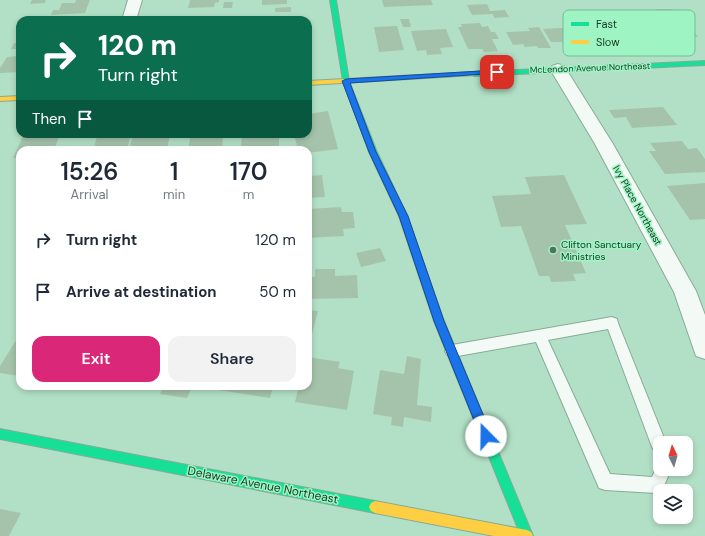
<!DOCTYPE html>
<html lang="en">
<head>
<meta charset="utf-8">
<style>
  body { margin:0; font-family:"DM Sans",sans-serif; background:#f2f2f3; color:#1f2937; height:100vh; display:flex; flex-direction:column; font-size:15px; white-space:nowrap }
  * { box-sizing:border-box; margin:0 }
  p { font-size:13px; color:#747a83 }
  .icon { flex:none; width:22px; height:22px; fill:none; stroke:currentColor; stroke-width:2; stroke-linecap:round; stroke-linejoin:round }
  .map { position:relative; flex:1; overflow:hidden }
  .side { position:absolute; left:16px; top:146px; width:296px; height:244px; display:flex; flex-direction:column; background:#fff; border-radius:12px; box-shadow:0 2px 6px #0003 }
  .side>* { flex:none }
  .hud { position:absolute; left:16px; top:16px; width:296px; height:122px; border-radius:12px; box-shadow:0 2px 6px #0003; background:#0b6e4f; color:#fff; overflow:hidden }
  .needle { width:26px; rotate:355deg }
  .controls { position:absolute; left:653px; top:436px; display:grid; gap:8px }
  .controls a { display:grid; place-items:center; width:40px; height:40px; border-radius:8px; background:#fff; box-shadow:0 2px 6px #0003; font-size:20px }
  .pin { position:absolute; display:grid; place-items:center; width:34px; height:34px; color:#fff; margin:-17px; border-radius:8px; box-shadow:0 2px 6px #0006 }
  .me { position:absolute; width:44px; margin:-22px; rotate:338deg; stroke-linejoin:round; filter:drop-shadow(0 0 3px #0008) }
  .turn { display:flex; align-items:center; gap:14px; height:84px; padding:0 16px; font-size:18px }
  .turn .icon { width:52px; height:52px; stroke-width:2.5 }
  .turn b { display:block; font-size:28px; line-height:34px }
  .then { display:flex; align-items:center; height:38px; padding:0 16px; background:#0003; gap:8px; font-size:15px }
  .eta { display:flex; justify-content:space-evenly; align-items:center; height:68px; text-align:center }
  .eta b { font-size:24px; font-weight:600; line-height:28px }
  .button { display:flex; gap:8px; margin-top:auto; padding:8px 16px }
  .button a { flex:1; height:46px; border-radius:12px; background:#db2777; color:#fff; font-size:16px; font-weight:600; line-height:46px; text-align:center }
  .button a+a { background:#f2f2f3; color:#1f2937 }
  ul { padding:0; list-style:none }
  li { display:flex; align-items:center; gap:12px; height:52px; padding:0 16px }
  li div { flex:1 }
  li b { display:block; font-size:15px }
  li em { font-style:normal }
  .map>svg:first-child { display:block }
  .building { fill:#a5c3aa }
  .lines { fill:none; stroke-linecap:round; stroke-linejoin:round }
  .lane-casing { stroke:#87ab97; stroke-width:2 }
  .street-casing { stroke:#87ab97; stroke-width:2 }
  .fast-casing { stroke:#87ab97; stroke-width:2 }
  .slow-casing { stroke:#87ab97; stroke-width:2 }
  .lane { fill:#f3faf6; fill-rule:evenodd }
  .street { fill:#f3faf6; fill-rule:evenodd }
  .fast { fill:#16e098; fill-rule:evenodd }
  .slow { fill:#ffcf43; fill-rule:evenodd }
  .route { fill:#1a73e8; stroke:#114b97 }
  .poi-dot { fill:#4d745f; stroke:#9ef4c2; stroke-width:1.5 }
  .labels { text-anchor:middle; stroke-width:3; stroke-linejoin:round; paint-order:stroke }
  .far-street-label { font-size:9px; fill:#163a27; stroke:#9ef4c2 }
  .street-label { font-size:10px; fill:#163a27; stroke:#9ef4c2 }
  .poi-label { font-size:10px; fill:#163a27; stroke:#9ef4c2; text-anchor:start }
  .near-street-label { font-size:12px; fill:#163a27; stroke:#9ef4c2 }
  .key { fill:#9ef4c2; stroke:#75bc94; stroke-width:1 }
  .key-label { font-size:11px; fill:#163a27 }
</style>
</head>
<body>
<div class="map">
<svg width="705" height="536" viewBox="0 0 705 536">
  <rect width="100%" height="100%" fill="#b2e0c6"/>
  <!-- building -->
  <g class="building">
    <polygon points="32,0 46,0 45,3 30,4"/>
    <polygon points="76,0 90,0 85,13 51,15 53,10 59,10 62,3 75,3"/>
    <polygon points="190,0 219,0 219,2 215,3 214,7 188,8"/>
    <polygon points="262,0 287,0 287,4 262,5"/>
    <polygon points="382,0 431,0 433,5 384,7"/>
    <polygon points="224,2 233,2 232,8 223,8"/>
    <polygon points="487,4 490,11 505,10 509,17 494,18 493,14 472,15 467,5"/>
    <polygon points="291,7 291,12 275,12 275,8"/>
    <polygon points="656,9 672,9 677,17 684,17 695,29 692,29 698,37 677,37"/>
    <polygon points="400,19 409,19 411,27 403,27"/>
    <polygon points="480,23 482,27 488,26 491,32 495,32 499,39 492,39 498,51 484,52 482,49 468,49 458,27 462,27 461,24"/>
    <polygon points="397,26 404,50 379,52 374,27"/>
    <polygon points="539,27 551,48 538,48 537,46 525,47 523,44 513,45 506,32 530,31 528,28"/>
    <polygon points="577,27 588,44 575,44 574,43 563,43 562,42 551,42 543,29"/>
    <polygon points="446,29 453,47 440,48 442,54 427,55 426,50 417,51 411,31"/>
    <polygon points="14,43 20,43 20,49 11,49"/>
    <polygon points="20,56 20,72 0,73 0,68 7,57"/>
    <polygon points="663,107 677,125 632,128 626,117 614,118 609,110"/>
    <polygon points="328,111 338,149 308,153 308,150 298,150 294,134 308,134 308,114"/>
    <polygon points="24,134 60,134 54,150 20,150 20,158 13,158"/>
    <polygon points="98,134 131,134 127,150 93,150"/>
    <polygon points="133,134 170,134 167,150 129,150"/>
    <polygon points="191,134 223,134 222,150 188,149"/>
    <polygon points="242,134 279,134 279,150 241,150"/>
    <polygon points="682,141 688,149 697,148 705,159 705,172 665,174 649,151 656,151 650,143"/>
    <polygon points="322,175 325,197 308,198 308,176"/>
    <polygon points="564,175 587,224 565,225 586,273 573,274 576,281 551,282 549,276 539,276 521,226 501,227 492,196 531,194 525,177"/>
    <polygon points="705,183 705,219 690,220 667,186"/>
    <polygon points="341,207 342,212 353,212 355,228 343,229 344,236 308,238 308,209"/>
    <polygon points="380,248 386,261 361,267 356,253"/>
    <polygon points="315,269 335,269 335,276 357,275 358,298 308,299 308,277 315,277"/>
    <polygon points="308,310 318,311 312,334 308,334"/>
    <polygon points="20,334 20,376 0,373 0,366"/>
    <polygon points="407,356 421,359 417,405 432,407 431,422 404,417 403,427 391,425 392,417 373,414 380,370 404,374"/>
    <polygon points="308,357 340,362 338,368 354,371 347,410 295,402 299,386 308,386"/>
    <polygon points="164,386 192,386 187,398 160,394"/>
    <polygon points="219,386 273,386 270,398 218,390"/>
    <polygon points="0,509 21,513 9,536 0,536"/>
  </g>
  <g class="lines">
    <!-- lane casing -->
    <g class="lane-casing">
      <polygon id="lane" points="612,317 617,319 618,323 666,443 660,443 660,455 655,452 652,447 608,329 548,340 610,474 652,477 658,464 660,462 660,469 671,469 662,491 656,493 605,490 599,488 536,342 452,357 447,355 445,351 447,347 452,345"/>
    </g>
    <!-- street casing -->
    <g class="street-casing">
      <g id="street">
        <polygon points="128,0 142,0 136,20 122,20"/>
        <polygon points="558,64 564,66 566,69 613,144 696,291 705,315 705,359 696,356 674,292 595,144 550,69 552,66"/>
      </g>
    </g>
    <!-- fast casing -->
    <g class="fast-casing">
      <g id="fast">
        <polygon points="330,0 336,0 349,81 377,152 407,216 444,321 533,536 521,536 434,321 399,216 369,152 343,81"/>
        <polygon points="705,61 705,65 474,76 471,74 474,72"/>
        <polygon points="0,429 375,501 379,503 381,507 379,511 375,513 0,439"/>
      </g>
    </g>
    <!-- slow casing -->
    <g class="slow-casing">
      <g id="slow">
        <polygon points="474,72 477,74 476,75 308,85 308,81"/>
        <polygon points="20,96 20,100 0,101 0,97"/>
        <polygon points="375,501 527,530 531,532 533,536 494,536 375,513 371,511 369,507 371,503"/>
      </g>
    </g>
    <!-- lane -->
    <use href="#lane" class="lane"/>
    <!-- street -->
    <use href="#street" class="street"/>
    <!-- fast -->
    <use href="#fast" class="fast"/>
    <!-- slow -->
    <use href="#slow" class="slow"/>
  </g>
  <!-- route -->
  <polygon class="route" points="497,70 500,71 500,73 350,83 376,152 408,216 444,321 492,436 491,440 486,442 482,440 434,321 399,216 369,152 342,81 346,79"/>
  <!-- markers -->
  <circle class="poi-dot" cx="553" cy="250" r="4"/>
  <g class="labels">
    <!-- far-street labels -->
    <g class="far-street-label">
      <text transform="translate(590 68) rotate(-2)" y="3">McLendon Avenue Northeast</text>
    </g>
    <!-- street labels -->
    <g class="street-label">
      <text transform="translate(638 205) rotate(61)" y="4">Ivy Place Northeast</text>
    </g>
    <!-- poi labels -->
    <g class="poi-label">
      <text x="561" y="248">Clifton Sanctuary<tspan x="561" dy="12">Ministries</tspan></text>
    </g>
    <!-- near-street labels -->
    <g class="near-street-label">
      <text transform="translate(263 485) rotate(11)" y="4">Delaware Avenue Northeast</text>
    </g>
  </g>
  <!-- legend -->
  <rect x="563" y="10" width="132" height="46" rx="6" class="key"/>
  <rect x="571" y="22" width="18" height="4" fill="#16e098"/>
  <rect x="571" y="40" width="18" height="4" fill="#ffcf43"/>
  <g class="key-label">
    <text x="596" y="28">Fast</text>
    <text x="596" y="46">Slow</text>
  </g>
</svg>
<div class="controls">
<a><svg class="needle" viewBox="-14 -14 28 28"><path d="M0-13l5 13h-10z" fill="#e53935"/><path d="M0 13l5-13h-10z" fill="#747a83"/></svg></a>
<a><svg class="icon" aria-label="layers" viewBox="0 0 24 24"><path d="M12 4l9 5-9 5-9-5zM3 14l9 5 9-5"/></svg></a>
</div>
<div class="pin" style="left:497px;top:72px;background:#d93025"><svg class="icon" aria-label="arrive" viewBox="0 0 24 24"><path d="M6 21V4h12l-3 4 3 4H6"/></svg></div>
<svg class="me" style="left:486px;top:436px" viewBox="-20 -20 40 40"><circle r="19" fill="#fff"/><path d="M0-13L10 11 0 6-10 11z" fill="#1a73e8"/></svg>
<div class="hud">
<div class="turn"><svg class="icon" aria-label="right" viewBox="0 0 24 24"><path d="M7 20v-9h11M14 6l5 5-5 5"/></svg><div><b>120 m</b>Turn right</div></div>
<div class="then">Then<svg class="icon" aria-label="arrive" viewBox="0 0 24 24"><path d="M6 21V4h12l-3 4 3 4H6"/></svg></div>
</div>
<section class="side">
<div class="eta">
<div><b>15:26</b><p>Arrival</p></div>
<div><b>1</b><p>min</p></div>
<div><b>170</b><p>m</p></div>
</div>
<ul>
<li><svg class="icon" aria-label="right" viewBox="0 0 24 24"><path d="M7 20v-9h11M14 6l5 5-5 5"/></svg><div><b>Turn right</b></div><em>120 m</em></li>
<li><svg class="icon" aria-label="arrive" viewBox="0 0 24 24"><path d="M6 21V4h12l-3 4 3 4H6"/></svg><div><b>Arrive at destination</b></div><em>50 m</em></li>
</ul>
<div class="button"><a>Exit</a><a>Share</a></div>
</section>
</div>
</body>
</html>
